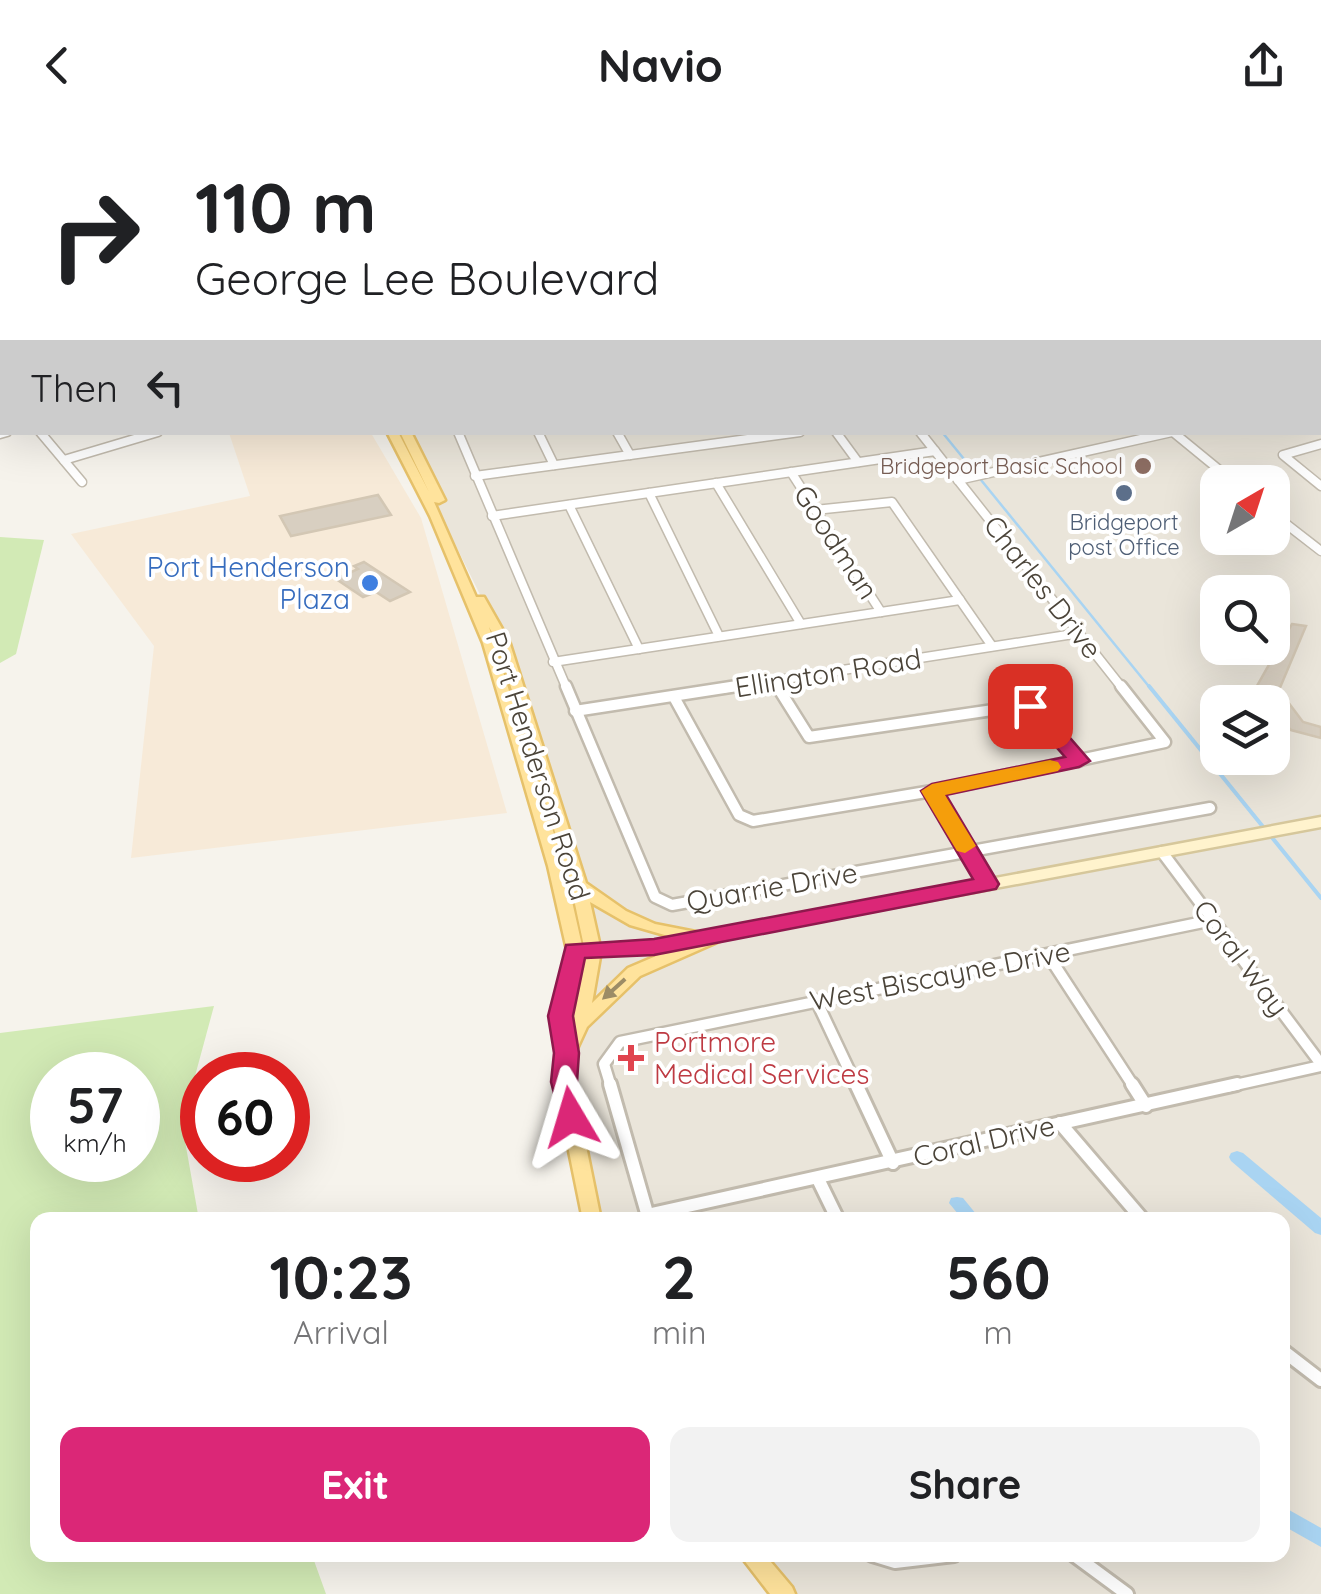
<!DOCTYPE html>
<html lang="en">
<head>
<meta charset="utf-8">
<style>
  body { margin:0; font-family:Quicksand,sans-serif; background:#f2f2f2; color:#202124; height:100vh; display:flex; flex-direction:column; font-size:38px; white-space:nowrap }
  * { box-sizing:border-box; margin:0 }
  p { font-size:32px; color:#757577 }
  .icon { flex:none; width:55px; height:55px; fill:none; stroke:currentColor; stroke-width:2; stroke-linecap:round; stroke-linejoin:round }
  .map { position:relative; flex:1; overflow:hidden }
  .sheet { position:absolute; left:30px; top:1082px; width:1260px; height:350px; display:flex; flex-direction:column; background:#fff; border-radius:20px; box-shadow:0 10px 40px #0002 }
  .sheet>* { flex:none }
  .banner { position:absolute; left:0px; top:0px; width:1322px; height:305px; box-shadow:0 10px 40px #0002; background:#fff; color:#202124; overflow:hidden }
  .needle { width:65px; rotate:39deg }
  .fabs { position:absolute; left:1200px; top:335px; display:grid; gap:20px }
  .fabs a { display:grid; place-items:center; width:90px; height:90px; border-radius:20px; background:#fff; box-shadow:0 10px 40px #0002; font-size:50px }
  .speed { position:absolute; left:30px; top:922px; display:flex; gap:20px; font-size:50px; font-weight:700; text-align:center }
  .speed>* { display:grid; place-content:center; width:130px; height:130px; border-radius:50%; background:#fff; box-shadow:0 10px 40px #0002; line-height:1 }
  .speed small { font-size:25px; font-weight:400 }
  .speed .limit { border:15px solid #d22; background:#fff; color:#111 }
  .pin { position:absolute; display:grid; place-items:center; width:85px; height:85px; color:#fff; margin:-42px; border-radius:20px; box-shadow:0 5px 15px #0006 }
  .me { position:absolute; width:110px; margin:-55px; rotate:353deg; stroke-linejoin:round; filter:drop-shadow(0 0 8px #0008) }
  .turn { display:flex; align-items:center; gap:35px; height:210px; padding:0 30px; font-size:45px }
  .turn .icon { width:130px; height:130px; stroke-width:2.5 }
  .turn b { display:block; font-size:70px; line-height:85px }
  .then { display:flex; align-items:center; height:95px; padding:0 30px; background:#0003; gap:20px; font-size:38px }
  .eta { display:flex; justify-content:space-evenly; align-items:center; height:170px; text-align:center }
  .eta b { font-size:60px; font-weight:700; line-height:70px }
  .action { display:flex; gap:20px; margin-top:auto; padding:20px 30px }
  .action a { flex:1; height:115px; border-radius:20px; background:#db2777; color:#fff; font-size:40px; font-weight:700; line-height:115px; text-align:center }
  .action a+a { background:#f2f2f2; color:#202124 }
  header { display:flex; justify-content:space-between; align-items:center; height:130px; padding:0 30px; background:#fff; font-size:45px; font-weight:700 }
  .map>svg:first-child { display:block }
  .residential { fill:#eae5da; fill-rule:evenodd }
  .commercial { fill:#f7ead8 }
  .green { fill:#d2eab5; fill-rule:evenodd }
  .lines { fill:none; stroke-linecap:round; stroke-linejoin:round }
  .stream-far1 { stroke:#a9d4f2; stroke-width:2.5 }
  .stream { stroke:#a9d4f2; stroke-width:4 }
  .canal { fill:#a9d4f2; fill-rule:evenodd }
  .building { fill:#d8cfc1; stroke:#d3c7b4; stroke-width:2.5 }
  .minor-far3-casing { stroke:#c2bbae; stroke-width:9 }
  .minor-far2-casing { stroke:#c2bbae; stroke-width:11 }
  .minor-far1-casing { stroke:#c2bbae; stroke-width:15 }
  .minor-casing { stroke:#c2bbae; stroke-width:18 }
  .tertiary-casing { stroke:#c2bbae; stroke-width:6 }
  .secondary-casing { stroke:#d6c79b; stroke-width:5 }
  .primary-casing { stroke:#e6c16a; stroke-width:5 }
  .minor-far3 { stroke:#fff; stroke-width:6 }
  .minor-far2 { stroke:#fff; stroke-width:8 }
  .minor-far1 { stroke:#fff; stroke-width:10 }
  .minor { stroke:#fff; stroke-width:12 }
  .tertiary { fill:#fff; fill-rule:evenodd }
  .secondary { fill:#fff3cd; fill-rule:evenodd }
  .primary { fill:#ffe39c; fill-rule:evenodd }
  .oneway { fill:#9c8c66 }
  .route { fill:#db2777; stroke:#8e194d; stroke-width:2.5 }
  .slow { fill:#f59e0b }
  .education-dot { fill:#8d6e63; stroke:#fff; stroke-width:4 }
  .service-dot { fill:#5c6f8a; stroke:#fff; stroke-width:4 }
  .shop-dot { fill:#3f7fe0; stroke:#fff; stroke-width:4 }
  .health-dot { fill:#e0444e; stroke:#fff; stroke-width:4 }
  .labels { text-anchor:middle; stroke-width:8; stroke-linejoin:round; paint-order:stroke }
  .far-education-label { font-size:22px; fill:#785e54; stroke:#fff; text-anchor:end }
  .far-service-label { font-size:22px; fill:#4e5e75; stroke:#fff }
  .street-label { font-size:28px; fill:#4b4439; stroke:#fff }
  .shop-label { font-size:28px; fill:#366cbe; stroke:#fff; text-anchor:end }
  .health-label { font-size:28px; fill:#be3a42; stroke:#fff; text-anchor:start }
</style>
</head>
<body>
<header><svg class="icon" aria-label="back" viewBox="0 0 24 24"><path d="M15 5l-7 7 7 7"/></svg>Navio<svg class="icon" aria-label="share" viewBox="0 0 24 24"><path d="M12 15V3M7 8l5-5 5 5M5 13v7h14v-7"/></svg></header>
<div class="map">
<svg width="1321" height="1464" viewBox="0 0 1321 1464">
  <rect width="100%" height="100%" fill="#f6f3ec"/>
  <!-- residential -->
  <g class="residential">
    <polygon points="565,0 1264,0 1275,2 570,2"/>
    <path d="M1321,22V1464H779L750,1425H1282V1090H588L567,923L593,821L563,734L537,616L503,511L400,303L1320,302ZM1218,352H1272V408H1218ZM1218,462H1272V518H1218ZM1218,572H1272V628H1218Z"/>
  </g>
  <!-- commercial -->
  <polygon class="commercial" points="229,303 371,303 421,388 507,683 131,728 154,516 71,404 250,366"/>
  <!-- green -->
  <g class="green">
    <polygon points="0,407 44,410 16,524 0,533"/>
    <path d="M214,876L182,994L199,1090H38V1425H312L326,1464H0V903ZM52,945H138V1030H52Z"/>
  </g>
  <g class="lines">
    <!-- stream-far1 -->
    <g class="stream-far1">
      <polyline points="1295,0 1305,2"/>
      <polyline points="942,302 1151,559"/>
    </g>
    <!-- stream -->
    <g class="stream">
      <polyline points="1149,556 1264,698"/>
      <polyline points="1270,705 1321,768"/>
    </g>
    <!-- canal -->
    <g class="canal">
      <polygon points="1237,1021 1243,1023 1321,1088 1321,1105 1315,1103 1231,1031 1229,1027 1231,1023"/>
      <polygon points="957,1067 963,1068 981,1090 963,1090 949,1073 951,1068"/>
      <polygon points="1282,1376 1321,1398 1321,1417 1282,1395"/>
    </g>
  </g>
  <!-- building -->
  <g class="building">
    <polygon points="378,365 391,385 291,406 280,386"/>
    <polygon points="364,432 410,462 390,471 376,462 363,467 336,449 358,439 354,436"/>
    <polygon points="1292,494 1306,496 1279,560 1303,592 1321,597 1321,608 1291,600 1272,582 1272,572 1263,572 1253,563"/>
  </g>
  <g class="lines">
    <!-- minor-far3 casing -->
    <g class="minor-far3-casing">
      <g id="minor-far3">
        <polyline points="622,0 631,2"/>
        <polyline points="1093,0 1103,2"/>
        <polyline points="1178,1 1184,2"/>
        <polyline points="779,2 785,0"/>
        <polyline points="1075,2 1080,0"/>
      </g>
    </g>
    <!-- minor-far2 casing -->
    <g class="minor-far2-casing">
      <g id="minor-far2">
        <polyline points="40,302 82,352"/>
        <polyline points="458,302 567,559"/>
        <polyline points="538,302 554,335"/>
        <polyline points="617,302 630,325"/>
        <polyline points="836,302 858,332"/>
        <polyline points="920,302 1123,559"/>
        <polyline points="1173,302 1234,352"/>
        <polyline points="0,304 7,302"/>
        <polyline points="1321,314 1283,325 1321,356"/>
        <polyline points="64,330 158,302"/>
        <polyline points="791,342 881,482"/>
        <polyline points="475,346 800,302"/>
        <polyline points="958,350 1172,302"/>
        <polyline points="716,353 801,494"/>
        <polyline points="649,363 719,506"/>
        <polyline points="569,375 639,519"/>
        <polyline points="815,380 892,372 992,516"/>
        <polyline points="1272,383 1321,421"/>
        <polyline points="492,386 935,321"/>
        <polyline points="553,532 960,470"/>
        <polyline points="774,552 778,559"/>
        <polyline points="721,559 1080,503"/>
      </g>
    </g>
    <!-- minor-far1 casing -->
    <g class="minor-far1-casing">
      <g id="minor-far1">
        <polyline points="566,556 655,767 672,775 1210,678"/>
        <polyline points="777,556 809,607 1027,575 1034,577 1079,631"/>
        <polyline points="674,567 739,685 753,691 932,661 1165,612 1121,556"/>
        <polyline points="575,581 737,556"/>
        <polyline points="932,661 988,754"/>
        <polyline points="1162,722 1321,934"/>
        <polyline points="1048,825 1134,957"/>
        <polyline points="816,870 857,957"/>
        <polyline points="611,957 604,934 620,912 1213,790"/>
        <polyline points="1226,957 1321,936"/>
      </g>
    </g>
    <!-- minor casing -->
    <g class="minor-casing">
      <g id="minor">
        <polyline points="610,954 649,1090"/>
        <polyline points="856,954 893,1033"/>
        <polyline points="1132,954 1146,976"/>
        <polyline points="1060,993 1143,1090"/>
        <polyline points="818,1049 838,1090"/>
        <polyline points="647,1085 1237,954"/>
        <polyline points="1282,1220 1321,1250"/>
        <polyline points="872,1425 895,1432 954,1425"/>
        <polyline points="1074,1425 1127,1464"/>
      </g>
    </g>
    <!-- tertiary casing -->
    <g class="tertiary-casing">
      <g id="tertiary">
        <polygon points="315,0 310,2 299,2 302,0"/>
        <rect x="1320" y="49" width="1" height="4"/>
      </g>
    </g>
    <!-- secondary casing -->
    <g class="secondary-casing">
      <g id="secondary">
        <polygon points="1260,0 1277,0 1279,2 1264,2"/>
        <polygon points="1320,18 1321,19 1321,25 1320,24"/>
        <polygon points="1320,42 1321,43 1321,49 1320,48"/>
        <polygon points="1321,687 1321,697 654,822 582,826 574,821 582,816 654,812"/>
      </g>
    </g>
    <!-- primary casing -->
    <g class="primary-casing">
      <g id="primary">
        <polygon points="191,0 209,0 205,2 189,2"/>
        <path d="M387,302H398L429,362L400,302H411L445,370L439,373L434,372L476,467H484L509,511L586,753L626,781L655,794L706,804L718,800L726,805L724,809L640,846L587,897L575,923L573,952L601,1090H583L555,952L559,923L553,886L567,820L548,736L483,513L430,386ZM489,497L497,511L571,755L585,821L571,896L569,886L583,820L564,736ZM590,772L630,795L689,812L628,838L592,873L601,821Z"/>
        <polygon points="740,1425 765,1425 792,1457 795,1464 770,1464"/>
      </g>
    </g>
    <!-- minor-far3 -->
    <use href="#minor-far3" class="minor-far3"/>
    <!-- minor-far2 -->
    <use href="#minor-far2" class="minor-far2"/>
    <!-- minor-far1 -->
    <use href="#minor-far1" class="minor-far1"/>
    <!-- minor -->
    <use href="#minor" class="minor"/>
    <!-- tertiary -->
    <use href="#tertiary" class="tertiary"/>
    <!-- secondary -->
    <use href="#secondary" class="secondary"/>
    <!-- primary -->
    <use href="#primary" class="primary"/>
  </g>
  <!-- one-way arrows -->
  <defs><path id="oneway-solid" d="M-6-.8H1V-3.2L6.5 0L1 3.2V.8H-6Z" transform="scale(2.5)"/></defs>
  <use class="oneway" href="#oneway-solid" transform="translate(614 859) rotate(138)"/>
  <!-- route -->
  <polygon class="route" points="1030,570 1038,571 1090,631 1079,637 946,665 999,754 996,759 654,825 585,828 573,886 579,923 577,952 584,987 581,994 562,994 551,952 554,923 548,886 566,815 654,809 973,749 921,661 932,654 1065,627 1020,576"/>
  <!-- slow -->
  <polygon class="slow" points="1050,630 1058,632 1061,637 1058,641 945,665 976,716 965,723 957,721 921,661 932,654"/>
  <!-- markers -->
  <circle class="education-dot" cx="1143" cy="336" r="10"/>
  <circle class="service-dot" cx="1124" cy="363" r="10"/>
  <circle class="shop-dot" cx="370" cy="453" r="10"/>
  <path class="health-dot" d="M626 913h10v10h10v10h-10v10h-10v-10h-10v-10h10z"/>
  <g class="labels">
    <!-- far-education labels -->
    <g class="far-education-label">
      <text x="1123" y="344">Bridgeport Basic School</text>
    </g>
    <!-- far-service labels -->
    <g class="far-service-label">
      <text x="1124" y="400">Bridgeport<tspan x="1124" dy="25">post Office</tspan></text>
    </g>
    <!-- street labels -->
    <g class="street-label">
      <text transform="translate(836 412) rotate(57)" y="10">Goodman</text>
      <text transform="translate(1043 457) rotate(52)" y="10">Charles Drive</text>
      <text transform="translate(828 543) rotate(-9)" y="10">Ellington Road</text>
      <text transform="translate(538 636) rotate(72)" y="10">Port Henderson Road</text>
      <text transform="translate(772 757) rotate(-10)" y="10">Quarrie Drive</text>
      <text transform="translate(1241 828) rotate(53)" y="10">Coral Way</text>
      <text transform="translate(940 846) rotate(-11)" y="10">West Biscayne Drive</text>
      <text transform="translate(984 1011) rotate(-13)" y="10">Coral Drive</text>
    </g>
    <!-- shop labels -->
    <g class="shop-label">
      <text x="350" y="447">Port Henderson<tspan x="350" dy="32">Plaza</tspan></text>
    </g>
    <!-- health labels -->
    <g class="health-label">
      <text x="654" y="922">Portmore<tspan x="654" dy="32">Medical Services</tspan></text>
    </g>
  </g>
</svg>
<div class="fabs">
<a><svg class="needle" viewBox="-14 -14 28 28"><path d="M0-13l5 13h-10z" fill="#e53935"/><path d="M0 13l5-13h-10z" fill="#757577"/></svg></a>
<a><svg class="icon" aria-label="search" viewBox="0 0 24 24"><circle cx="10" cy="10" r="6"/><path d="M15 15l6 6"/></svg></a>
<a><svg class="icon" aria-label="layers" viewBox="0 0 24 24"><path d="M12 4l9 5-9 5-9-5zM3 14l9 5 9-5"/></svg></a>
</div>
<div class="speed"><div>57<small>km/h</small></div><div class="limit">60</div></div>
<div class="pin" style="left:1030px;top:576px;background:#d93025"><svg class="icon" aria-label="arrive" viewBox="0 0 24 24"><path d="M6 21V4h12l-3 4 3 4H6"/></svg></div>
<svg class="me" style="left:571px;top:987px" viewBox="-20 -20 40 40"><path d="M0-17L14 15 0 8-14 15z" fill="#db2777" stroke="#fff" stroke-width="4"/></svg>
<div class="banner">
<div class="turn"><svg class="icon" aria-label="right" viewBox="0 0 24 24"><path d="M7 20v-9h11M14 6l5 5-5 5"/></svg><div><b>110 m</b>George Lee Boulevard</div></div>
<div class="then">Then<svg class="icon" aria-label="left" viewBox="0 0 24 24"><path d="M17 20v-9H6M10 6l-5 5 5 5"/></svg></div>
</div>
<section class="sheet">
<div class="eta">
<div><b>10:23</b><p>Arrival</p></div>
<div><b>2</b><p>min</p></div>
<div><b>560</b><p>m</p></div>
</div>
<div class="action"><a>Exit</a><a>Share</a></div>
</section>
</div>
</body>
</html>
